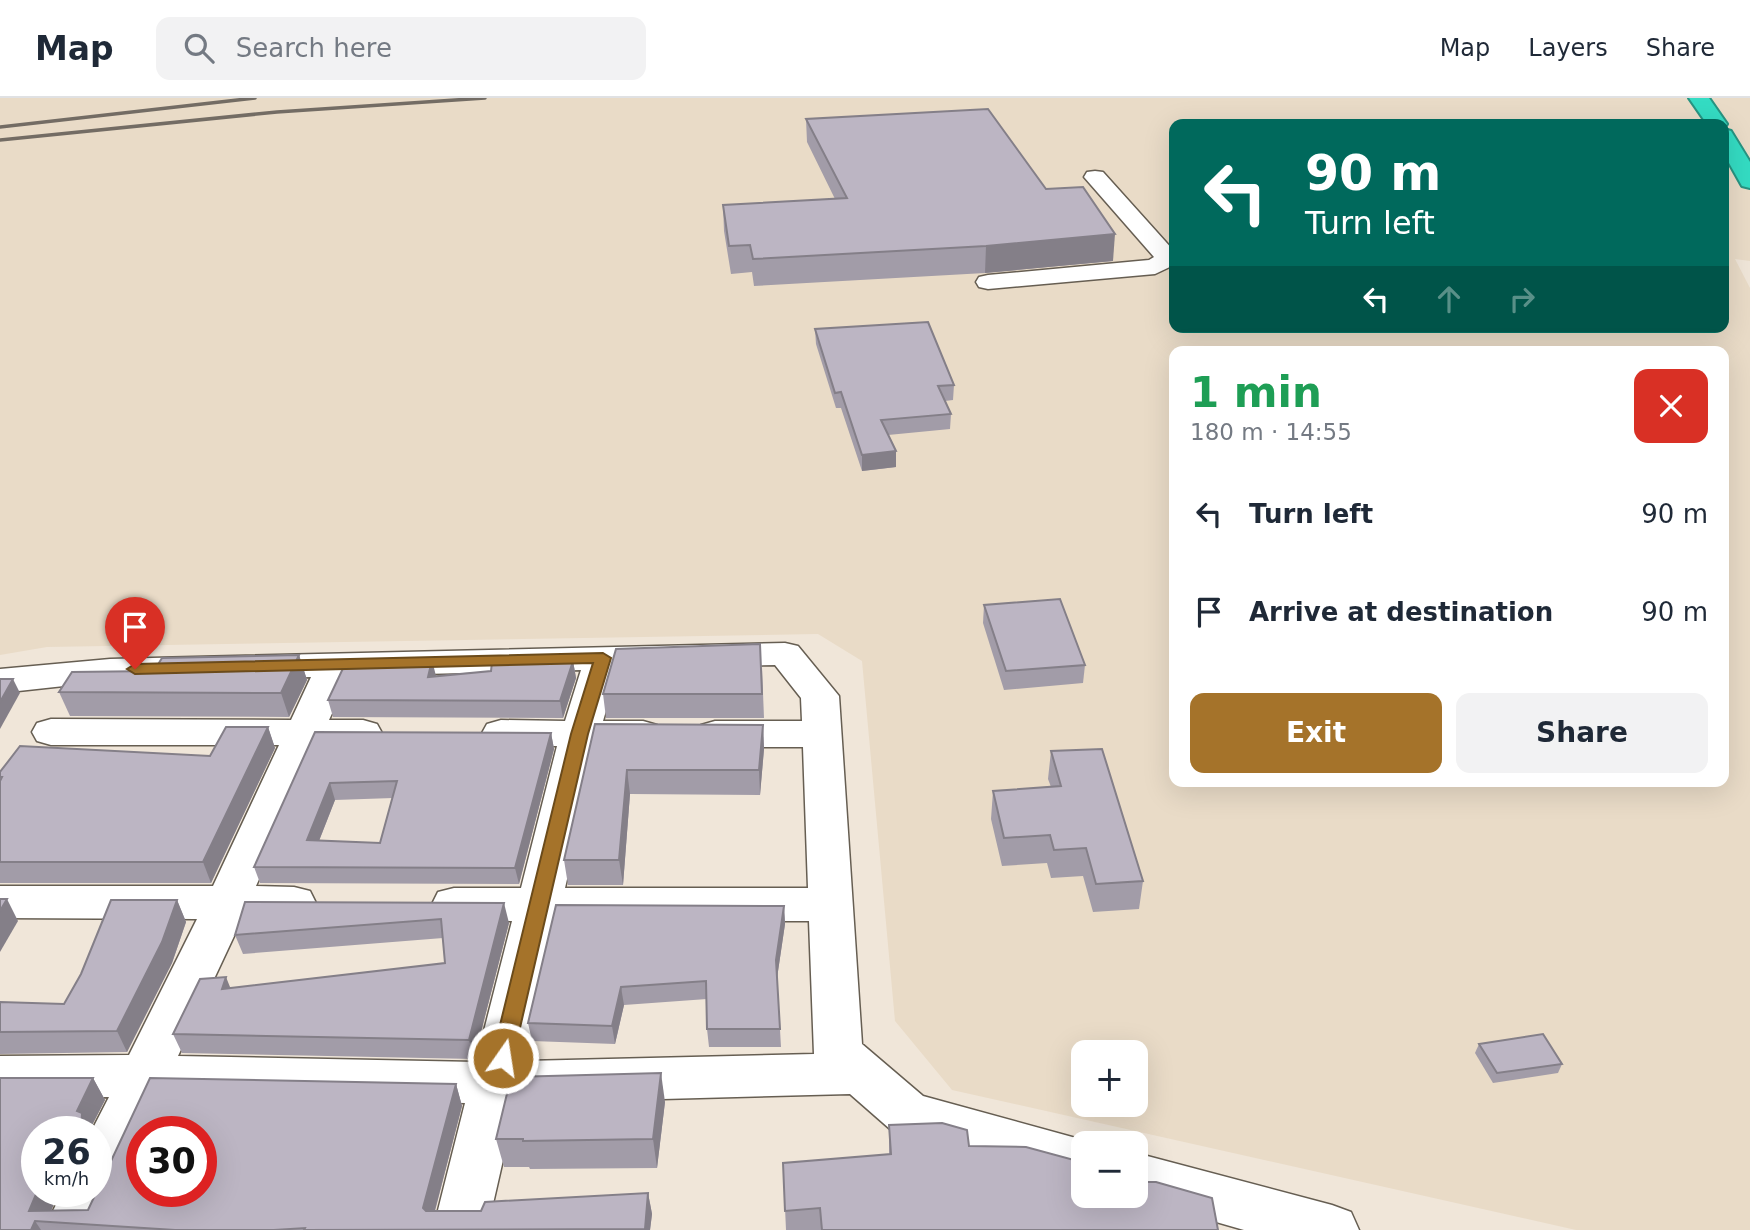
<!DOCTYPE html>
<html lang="en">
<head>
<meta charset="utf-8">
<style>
  body { margin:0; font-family:"DejaVu Sans",sans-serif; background:#f2f2f3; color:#1f2937; height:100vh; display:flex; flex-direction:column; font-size:26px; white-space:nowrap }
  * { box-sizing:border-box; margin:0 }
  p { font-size:23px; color:#747a83 }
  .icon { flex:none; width:38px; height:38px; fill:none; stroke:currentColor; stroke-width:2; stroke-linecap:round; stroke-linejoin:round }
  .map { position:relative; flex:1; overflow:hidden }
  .drawer { position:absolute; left:1169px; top:248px; width:560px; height:441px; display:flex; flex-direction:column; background:#fff; border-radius:14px; box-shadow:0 7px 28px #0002 }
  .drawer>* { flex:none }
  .top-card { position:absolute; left:1169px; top:21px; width:560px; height:214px; border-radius:14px; box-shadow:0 7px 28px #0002; background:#00695c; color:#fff; overflow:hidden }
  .buttons { position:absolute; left:1071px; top:942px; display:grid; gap:14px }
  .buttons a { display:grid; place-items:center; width:77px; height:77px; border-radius:14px; background:#fff; box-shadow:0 7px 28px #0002; font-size:35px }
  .speed { position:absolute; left:21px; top:1018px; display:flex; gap:14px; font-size:35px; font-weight:700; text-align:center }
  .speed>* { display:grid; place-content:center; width:91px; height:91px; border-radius:50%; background:#fff; box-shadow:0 7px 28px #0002; line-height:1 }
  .speed small { font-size:18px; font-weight:400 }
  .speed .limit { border:10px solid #d22; background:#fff; color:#111 }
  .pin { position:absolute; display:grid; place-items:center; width:60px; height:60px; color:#fff; margin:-72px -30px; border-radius:50% 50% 50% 0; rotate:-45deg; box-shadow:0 0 7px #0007 }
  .pin .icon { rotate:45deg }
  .me { position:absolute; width:77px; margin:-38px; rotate:13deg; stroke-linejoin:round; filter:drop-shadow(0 0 5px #0008) }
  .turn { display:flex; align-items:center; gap:24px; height:147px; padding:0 21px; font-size:32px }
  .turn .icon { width:91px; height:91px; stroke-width:2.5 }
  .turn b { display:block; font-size:49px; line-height:60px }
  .lanes { display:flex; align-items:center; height:66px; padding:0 21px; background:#0003; justify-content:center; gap:35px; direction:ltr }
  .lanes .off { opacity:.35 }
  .round { display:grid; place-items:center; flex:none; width:74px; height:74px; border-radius:14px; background:#f2f2f3 }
  .headline { display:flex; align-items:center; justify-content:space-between; height:119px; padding:0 21px }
  h1 { font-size:42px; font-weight:700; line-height:52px; color:#1e9e55 }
  .primary-button { display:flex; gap:14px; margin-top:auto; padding:14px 21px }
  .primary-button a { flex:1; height:80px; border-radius:14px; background:#a5732a; color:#fff; font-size:28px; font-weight:700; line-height:80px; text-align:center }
  .primary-button a+a { background:#f2f2f3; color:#1f2937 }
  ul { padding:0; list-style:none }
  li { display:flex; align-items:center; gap:21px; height:98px; padding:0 21px }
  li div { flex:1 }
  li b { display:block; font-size:26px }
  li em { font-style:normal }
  header { display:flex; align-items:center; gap:42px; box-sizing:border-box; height:98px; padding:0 35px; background:#fff; border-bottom:2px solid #e0e1e3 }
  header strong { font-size:33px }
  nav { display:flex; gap:38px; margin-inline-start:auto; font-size:24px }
  .search { width:490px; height:63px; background:#f2f2f3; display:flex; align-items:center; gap:18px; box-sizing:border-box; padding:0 24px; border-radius:14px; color:#747a83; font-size:26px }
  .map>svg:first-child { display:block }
  .built { fill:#e9dbc7; fill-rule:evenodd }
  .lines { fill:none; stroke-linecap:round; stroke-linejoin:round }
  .minor-casing { stroke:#665e52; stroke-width:3 }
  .highway-casing { stroke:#289482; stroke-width:4 }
  .minor { fill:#fff; fill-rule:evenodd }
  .highway { fill:#34dcc3; fill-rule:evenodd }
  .rail { stroke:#736c64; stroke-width:3.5 }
  .wall { fill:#a29ca8; fill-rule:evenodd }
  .shaded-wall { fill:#847f88 }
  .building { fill:#bcb5c3; stroke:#847f88; stroke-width:2; fill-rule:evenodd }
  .route { fill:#a5732a; stroke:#6b4b1b; stroke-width:2 }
</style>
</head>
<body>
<header>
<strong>Map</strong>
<div class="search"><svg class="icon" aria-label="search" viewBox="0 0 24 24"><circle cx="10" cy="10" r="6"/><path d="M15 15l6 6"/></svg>Search here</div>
<nav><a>Map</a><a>Layers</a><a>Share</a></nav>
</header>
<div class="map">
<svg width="1750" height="1132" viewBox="0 0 1750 1132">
  <rect width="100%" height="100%" fill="#f0e6d9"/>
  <!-- built -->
  <path class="built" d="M0,0H1750V163L1735,161L1750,190V1132H1576L952,992L895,923L862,563L818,536L47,549L0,557ZM1174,26H1724V229H1174ZM1174,254H1724V684H1174ZM1083,954H1136V1006H1083Z"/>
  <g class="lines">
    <!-- minor casing -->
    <g class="minor-casing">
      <g id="minor">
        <polygon points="1095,73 1103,74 1174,153 1174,167 1155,176 988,191 979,189 976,184 979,179 988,177 1149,162 1154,159 1084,79 1087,74"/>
        <path d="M785,545L798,548L839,598L862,946L923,998L1094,1045H1083V1087L890,1031L850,996L516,1005L487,1132H433L465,1005L159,999L98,1132H44L62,1094H96V1034H91L109,999L0,1000V958L129,957L197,821L0,820V788H213L279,647H51L37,643L32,634L37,625L51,621L291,622L311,579L110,583L0,595V571L110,561ZM775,567L801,600L802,623H715L701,627L696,636L701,645L715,649H803L808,790H565L597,648L643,649L657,645L662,636L657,627L643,623H603L618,571ZM581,572L565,623L501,622L487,626L482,635L487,644L501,648H557L521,790H454L438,794L432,806L438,818L454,822L512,823L476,964L178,958L242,821H294L310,817L316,805L310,793L294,789L256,788L318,648H363L377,644L382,635L377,626L363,622H329L349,578ZM557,823H809L814,956L525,963Z"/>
        <polygon points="1136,1055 1332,1107 1351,1114 1359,1132 1244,1132 1136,1101 1125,1097 1136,1097"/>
      </g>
    </g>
    <!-- highway casing -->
    <g class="highway-casing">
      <g id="highway">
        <polygon points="1689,0 1709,0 1727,26 1724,30 1724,26 1707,26"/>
        <polygon points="1724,31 1731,33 1750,64 1750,90 1742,88 1724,56"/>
      </g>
    </g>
    <!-- minor -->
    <use href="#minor" class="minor"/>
    <!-- highway -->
    <use href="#highway" class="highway"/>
    <!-- rail -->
    <g class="rail">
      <polyline points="0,29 255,0"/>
      <polyline points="0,42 277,14 485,0"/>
    </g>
  </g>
  <!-- wall -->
  <g class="wall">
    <polygon points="806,21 1046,91 1113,163 985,175 754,188 752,174 731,176 724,133 723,107 835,101 807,44"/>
    <polygon points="815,231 954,287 953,302 945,303 951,316 950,331 888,337 896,369 862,373 841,310 836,310 816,246"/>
    <polygon points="984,507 1085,567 1083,585 1004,592 983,525"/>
    <polygon points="299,557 307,582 289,619 70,618 59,594"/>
    <polygon points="573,563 576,580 563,620 333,619 328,602 436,578 491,573 527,566"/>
    <polygon points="762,570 764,620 606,620 603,596"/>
    <polygon points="595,626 763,627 764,651 760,697 630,696 623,787 568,787 564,762"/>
    <polygon points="268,629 275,650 211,785 0,785 0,674 210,658"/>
    <path d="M315,634L551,635L554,651L519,786L260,785L254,769ZM393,700L380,745L319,743L335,702Z"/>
    <polygon points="1051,653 1143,783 1139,811 1093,814 1083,778 1051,780 1047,765 1002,768 991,721 993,693 1051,689 1048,681"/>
    <polygon points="177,802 186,824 172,865 127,954 0,956 0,904 64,906"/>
    <polygon points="245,804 509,825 474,961 182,955 173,936 231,890 445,865 443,840 243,856 235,837"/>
    <polygon points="784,808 785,826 777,880 781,949 709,949 707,931 707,901 624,907 615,946 532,943 528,925"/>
    <polygon points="1479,946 1562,966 1558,975 1493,985 1475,955"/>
    <path d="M0,980H93L105,1002L90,1031L92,1034H37V1094H59L51,1112H88L150,980L456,986L462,1008L435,1113H481L485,1104L648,1095L652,1116L650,1132H0ZM142,1034H201V1094H142Z"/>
    <polygon points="665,1004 657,1070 530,1071 529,1069 504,1069 496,1041"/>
    <polygon points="889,1027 969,1048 1218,1132 786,1132 783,1065 889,1056"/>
  </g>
  <!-- shaded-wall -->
  <g class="shaded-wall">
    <polygon points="1115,136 1113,163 985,175 986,148"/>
    <polygon points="896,353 896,369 862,373 862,357"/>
    <polygon points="299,557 307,582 289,619 281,595"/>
    <polygon points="432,562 436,578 428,579"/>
    <polygon points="573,563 576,580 563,620 560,603"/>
    <polygon points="13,581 20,595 0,631 0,604"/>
    <polygon points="763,627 764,651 760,697 759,672"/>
    <polygon points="268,629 275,650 211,785 203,764"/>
    <polygon points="551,635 554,651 519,786 515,770"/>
    <polygon points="627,672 630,696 623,787 619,762"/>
    <polygon points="330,685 335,702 313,758 307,742"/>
    <polygon points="7,801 18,823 0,854 0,813"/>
    <polygon points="177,802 186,824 172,865 127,954 117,933"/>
    <polygon points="504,805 509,825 474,961 469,942"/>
    <polygon points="784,808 785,826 777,880 781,949 776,862"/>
    <polygon points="226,879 234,899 222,891"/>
    <polygon points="621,889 624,907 615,946 612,928"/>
    <polygon points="661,975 665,1004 657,1070 653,1041"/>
    <polygon points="93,980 105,1002 90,1031 92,1034 81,1034 77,1013"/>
    <polygon points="456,986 462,1008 430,1131 423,1110"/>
    <polygon points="37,1094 59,1094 47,1123 35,1123 41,1132 31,1132 29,1113"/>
    <polygon points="648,1095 652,1116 650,1132 645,1132"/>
  </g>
  <!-- building -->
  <g class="building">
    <polygon points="988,11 1046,91 1083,89 1115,136 986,148 753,161 750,147 729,148 723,107 847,100 806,21"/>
    <polygon points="928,224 954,287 938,288 951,316 881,322 896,353 862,357 841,294 835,295 815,231"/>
    <polygon points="1060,501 1085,567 1006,573 984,507"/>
    <polygon points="760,546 762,596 603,596 616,551"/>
    <polygon points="299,557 281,595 59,594 72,574 154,573 162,560"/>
    <polygon points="526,560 526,566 573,563 560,603 328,602 346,564 432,562 428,579 491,573 492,564"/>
    <polygon points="0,581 13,581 0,604"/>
    <polygon points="595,626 763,627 759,672 627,672 619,762 564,762"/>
    <polygon points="226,629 268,629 203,764 0,764 0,683 2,679 0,679 0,674 20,648 210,658"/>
    <path d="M315,634L551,635L515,770L254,769ZM397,683L380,745L307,742L330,685Z"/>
    <polygon points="1102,651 1143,783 1096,786 1086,750 1054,752 1050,737 1004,740 993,693 1061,688 1051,653"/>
    <polygon points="0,801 7,801 0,813"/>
    <polygon points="111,802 177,802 162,844 117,933 0,934 0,904 64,906 81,876"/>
    <polygon points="245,804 504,805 469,942 173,936 200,881 226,879 222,891 445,865 441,821 235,837"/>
    <polygon points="556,807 784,808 776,862 780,931 707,931 706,883 621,889 612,928 528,925"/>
    <polygon points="1543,936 1562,966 1497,975 1479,946"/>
    <polygon points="661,975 653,1041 523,1043 523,1041 496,1041 511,979"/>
    <path d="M0,980H93L77,1013L82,1015L81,1034H37V1094L29,1113L88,1112L150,980L456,986L423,1110L426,1113H481L485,1104L648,1095L645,1131L304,1132L305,1130L274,1132H175L35,1123L31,1132H0ZM142,1034H201V1094H142Z"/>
    <polygon points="942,1025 967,1032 969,1048 1026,1049 1074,1062 1076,1083 1083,1083 1083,1097 1136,1097 1136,1084 1156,1084 1212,1100 1218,1132 822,1132 820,1110 785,1113 783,1065 891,1056 889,1027"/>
  </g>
  <!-- route -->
  <polygon class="route" points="603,555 611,560 588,636 513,960 510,966 503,968 495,966 492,960 571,636 593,565 135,576 127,571 135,566"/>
</svg>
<div class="buttons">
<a>+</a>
<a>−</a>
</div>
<div class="speed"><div>26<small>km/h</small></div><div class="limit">30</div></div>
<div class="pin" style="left:135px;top:571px;background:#d93025"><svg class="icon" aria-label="arrive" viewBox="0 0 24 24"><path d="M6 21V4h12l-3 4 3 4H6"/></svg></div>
<svg class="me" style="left:503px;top:960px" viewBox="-20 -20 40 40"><circle r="17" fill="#a5732a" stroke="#fff" stroke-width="3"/><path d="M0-11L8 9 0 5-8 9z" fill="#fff"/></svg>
<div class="top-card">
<div class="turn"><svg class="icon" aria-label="left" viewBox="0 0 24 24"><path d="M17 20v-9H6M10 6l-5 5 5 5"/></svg><div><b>90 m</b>Turn left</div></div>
<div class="lanes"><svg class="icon" aria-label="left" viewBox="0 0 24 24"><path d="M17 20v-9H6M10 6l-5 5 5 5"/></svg><svg class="icon off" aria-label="ahead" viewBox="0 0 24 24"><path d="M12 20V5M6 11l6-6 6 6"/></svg><svg class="icon off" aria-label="right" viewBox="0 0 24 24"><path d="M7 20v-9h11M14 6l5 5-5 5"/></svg></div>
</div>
<section class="drawer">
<div class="headline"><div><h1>1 min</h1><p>180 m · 14:55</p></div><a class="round" style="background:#d93025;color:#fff"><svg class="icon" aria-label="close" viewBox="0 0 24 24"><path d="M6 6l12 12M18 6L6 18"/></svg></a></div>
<ul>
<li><svg class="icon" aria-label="left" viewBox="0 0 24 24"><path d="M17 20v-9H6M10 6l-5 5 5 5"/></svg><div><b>Turn left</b></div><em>90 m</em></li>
<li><svg class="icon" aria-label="arrive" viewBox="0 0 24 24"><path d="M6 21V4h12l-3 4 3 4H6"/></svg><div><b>Arrive at destination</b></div><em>90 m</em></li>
</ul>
<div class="primary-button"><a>Exit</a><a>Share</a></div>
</section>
</div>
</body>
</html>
